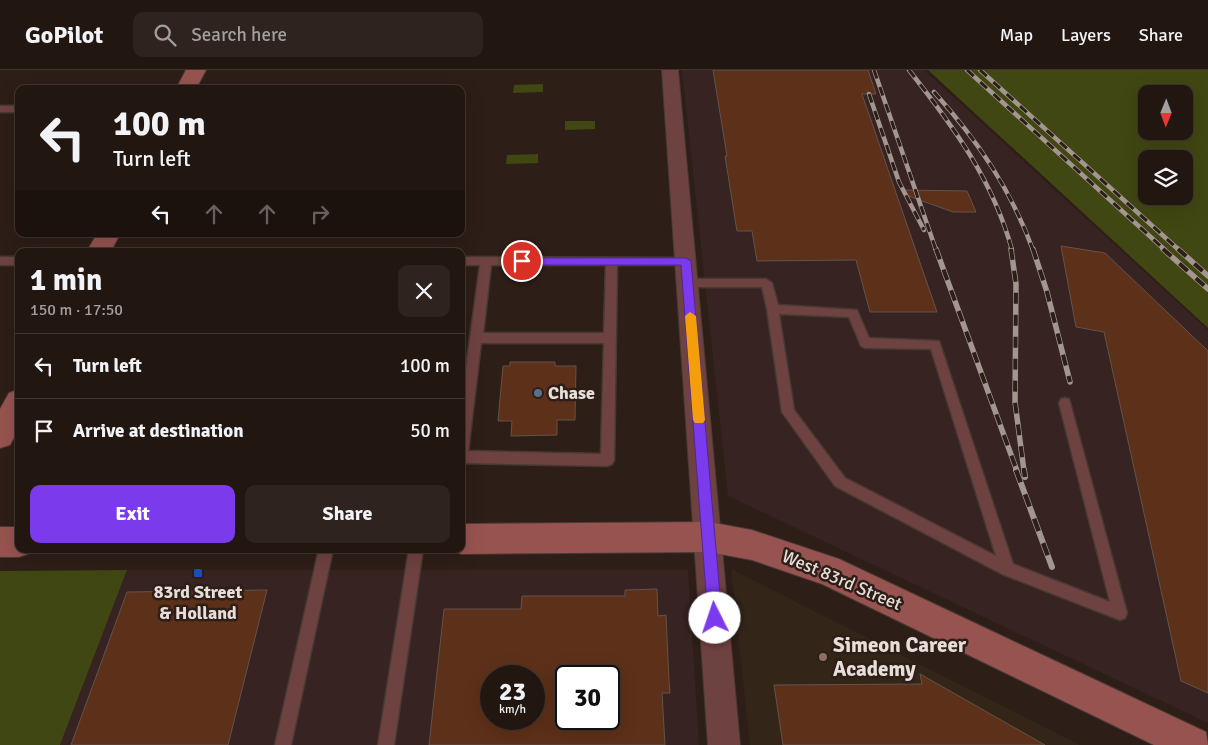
<!DOCTYPE html>
<html lang="en">
<head>
<meta charset="utf-8">
<style>
  body { margin:0; font-family:Signika,sans-serif; background:#2e231f; color:#f1f3f6; height:100vh; display:flex; flex-direction:column; font-size:19px; white-space:nowrap }
  * { box-sizing:border-box; margin:0 }
  p { font-size:16px; color:#a29f9f }
  .icon { flex:none; width:28px; height:28px; fill:none; stroke:currentColor; stroke-width:2; stroke-linecap:round; stroke-linejoin:round }
  .map { position:relative; flex:1; overflow:hidden }
  .drawer { position:absolute; left:15px; top:178px; width:450px; height:305px; display:flex; flex-direction:column; background:#221611; border-radius:10px; box-shadow:0 5px 20px #0002,0 0 0 1px #3f3531 }
  .drawer>* { flex:none }
  .top-card { position:absolute; left:15px; top:15px; width:450px; height:152px; border-radius:10px; box-shadow:0 5px 20px #0002,0 0 0 1px #3f3531; background:#221611; color:#f1f3f6; overflow:hidden }
  .needle { width:32px; rotate:181deg }
  .buttons { position:absolute; left:1138px; top:15px; display:grid; gap:10px }
  .buttons a { display:grid; place-items:center; width:55px; height:55px; border-radius:10px; background:#221611; box-shadow:0 5px 20px #0002,0 0 0 1px #3f3531; font-size:25px }
  .speed { position:absolute; left:480px; top:595px; display:flex; gap:10px; font-size:25px; font-weight:700; text-align:center }
  .speed>* { display:grid; place-content:center; width:65px; height:65px; border-radius:50%; background:#221611; box-shadow:0 5px 20px #0002,0 0 0 1px #3f3531; line-height:1 }
  .speed small { font-size:12px; font-weight:400 }
  .speed .limit { border:2px solid #111; border-radius:8px; background:#fff; color:#111 }
  .pin { position:absolute; display:grid; place-items:center; width:42px; height:42px; color:#fff; margin:-21px; border:2px solid #fff; border-radius:50%; box-shadow:0 1px 5px #0007 }
  .me { position:absolute; width:55px; margin:-28px; rotate:356deg; stroke-linejoin:round; filter:drop-shadow(0 0 4px #0008) }
  .turn { display:flex; align-items:center; gap:18px; height:105px; padding:0 15px; font-size:22px }
  .turn .icon { width:65px; height:65px; stroke-width:2.5 }
  .turn b { display:block; font-size:35px; line-height:42px }
  .lanes { display:flex; align-items:center; height:48px; padding:0 15px; background:#0003; justify-content:center; gap:25px; direction:ltr }
  .lanes .off { opacity:.35 }
  .round { display:grid; place-items:center; flex:none; width:52px; height:52px; border-radius:10px; background:#2e231f }
  .headline { display:flex; align-items:center; justify-content:space-between; height:85px; padding:0 15px }
  h1 { font-size:30px; font-weight:700; line-height:38px }
  .cta { display:flex; gap:10px; margin-top:auto; padding:10px 15px }
  .cta a { flex:1; height:58px; border-radius:10px; background:#7c3aed; color:#fff; font-size:20px; font-weight:700; line-height:58px; text-align:center }
  .cta a+a { background:#2e231f; color:#f1f3f6 }
  ul { padding:0; list-style:none }
  li { display:flex; align-items:center; gap:15px; height:65px; padding:0 15px; border-top:1px solid #3f3531 }
  li div { flex:1 }
  li b { display:block; font-size:19px }
  li em { font-style:normal }
  header { display:flex; align-items:center; gap:30px; box-sizing:border-box; height:70px; padding:0 25px; background:#221611; border-bottom:1px solid #3f3531 }
  header strong { font-size:24px }
  nav { display:flex; gap:28px; margin-inline-start:auto; font-size:18px }
  .search { width:350px; height:45px; background:#2e231f; display:flex; align-items:center; gap:12px; box-sizing:border-box; padding:0 18px; border-radius:10px; color:#a29f9f; font-size:19px }
  .map>svg:first-child { display:block }
  .industrial { fill:#372322; fill-rule:evenodd }
  .education { fill:#332619 }
  .green { fill:#404712; fill-rule:evenodd }
  .building { fill:#5d3019; stroke:#64534a; fill-rule:evenodd }
  .lines { fill:none; stroke-linecap:round; stroke-linejoin:round }
  .lane-casing { stroke:#473932; stroke-width:3 }
  .street-casing { stroke:#473932; stroke-width:2 }
  .secondary-casing { stroke:#473932; stroke-width:2 }
  .lane { fill:#6e4240; fill-rule:evenodd }
  .street { fill:#6e4240; fill-rule:evenodd }
  .secondary { fill:#975350; fill-rule:evenodd }
  .rail-far2-casing { stroke:#a29690; stroke-width:4.5 }
  .rail-far1-casing { stroke:#a29690; stroke-width:5.5 }
  .rail-casing { stroke:#a29690; stroke-width:6 }
  .rail-far2 { stroke:#2d1e17; stroke-width:3; stroke-dasharray:9; stroke-linecap:butt }
  .rail-far1 { stroke:#2d1e17; stroke-width:4; stroke-dasharray:11; stroke-linecap:butt }
  .rail { stroke:#2d1e17; stroke-width:4.5; stroke-dasharray:13; stroke-linecap:butt }
  .route { fill:#7c3aed; stroke:#51269a }
  .slow { fill:#f59e0b }
  .service-dot { fill:#5c6f8a; stroke:#2d1e17; stroke-width:2 }
  .transit-dot { fill:#1a4fb4; stroke:#2d1e17; stroke-width:2 }
  .education-dot { fill:#8d6e63; stroke:#2d1e17; stroke-width:2 }
  .labels { text-anchor:middle; stroke-width:5; stroke-linejoin:round; paint-order:stroke }
  .poi-label { font-size:18px; font-weight:bold; fill:#e8ded9; stroke:#2d1e17; text-anchor:start }
  .street-label { font-size:18px; fill:#e8ded9; stroke:#2d1e17 }
  .near-poi-label { font-size:21px; font-weight:bold; fill:#e8ded9; stroke:#2d1e17; text-anchor:start }
</style>
</head>
<body>
<header>
<strong>GoPilot</strong>
<div class="search"><svg class="icon" aria-label="search" viewBox="0 0 24 24"><circle cx="10" cy="10" r="6"/><path d="M15 15l6 6"/></svg>Search here</div>
<nav><a>Map</a><a>Layers</a><a>Share</a></nav>
</header>
<div class="map">
<svg width="1208" height="675" viewBox="0 0 1208 675">
  <rect width="100%" height="100%" fill="#2d1e17"/>
  <!-- industrial -->
  <g class="industrial">
    <polygon points="682,0 924,0 1208,260 1208,653 728,426"/>
    <path d="M127,500H688L699,675H60ZM491,606H534V649H491ZM566,606H609V649H566Z"/>
  </g>
  <!-- education -->
  <polygon class="education" points="731,499 1080,675 750,675"/>
  <!-- green -->
  <g class="green">
    <path d="M928,0H1208V258ZM1146,24H1184V61H1146ZM1146,89H1184V126H1146Z"/>
    <polygon points="543,14 543,22 513,23 514,15"/>
    <polygon points="565,51 595,51 595,59 565,60"/>
    <polygon points="538,84 538,93 506,94 507,85"/>
    <polygon points="127,500 60,675 0,675 0,501"/>
  </g>
  <!-- building -->
  <g class="building">
    <polygon points="713,0 868,0 876,24 862,24 937,242 870,242 856,190 757,191 752,161 737,161 725,86 727,86"/>
    <polygon points="904,120 967,121 976,142 953,142 903,124"/>
    <polygon points="1061,176 1105,183 1208,281 1208,623 1181,611 1104,262 1076,257"/>
    <polygon points="510,292 555,292 555,296 576,296 575,350 557,350 557,365 511,366 512,351 498,351 503,296 510,296"/>
    <path d="M657,519L658,546L666,545L669,611L670,623H662L665,675H429L444,539H521L522,526H625V520ZM491,606H534V649H491ZM566,606H609V649H566Z"/>
    <polygon points="267,520 228,675 71,675 127,522"/>
    <polygon points="920,604 1045,675 783,675 774,615 922,614"/>
  </g>
  <g class="lines">
    <!-- lane casing -->
    <g class="lane-casing">
      <g id="lane">
        <rect x="0" y="36" width="19" height="6"/>
        <rect x="0" y="187" width="19" height="8"/>
        <path d="M461,187L690,188L691,191L686,195H617L614,390L612,394L607,396L461,393V335L480,195H461ZM491,195H606L604,263H483ZM481,273H604L601,384L468,381Z"/>
        <path d="M688,209H766L772,213L778,235L857,240L869,268L939,271L1013,494L1110,532L1059,333L1061,329L1065,328L1069,329L1127,543L1125,548L1120,550L1002,504L835,416L782,342L767,239L762,217H688L682,213ZM779,244L849,247L861,276L865,278L931,279L996,486L845,408L794,340Z"/>
        <polygon points="319,479 333,479 291,675 275,675"/>
        <polygon points="409,479 423,479 394,675 378,675"/>
      </g>
    </g>
    <!-- street casing -->
    <g class="street-casing">
      <polygon id="street" points="662,0 678,0 740,675 708,675"/>
    </g>
    <!-- secondary casing -->
    <g class="secondary-casing">
      <g id="secondary">
        <polygon points="186,0 206,0 196,19 176,19"/>
        <polygon points="97,164 120,164 111,181 87,181"/>
        <polygon points="19,319 19,358 10,375 0,378 0,339 9,323"/>
        <polygon points="709,452 752,460 839,489 1206,662 1208,675 1154,675 822,514 752,490 709,482 461,484 450,479 461,479 461,454"/>
        <polygon points="0,457 19,457 19,479 32,479 30,483 19,487 0,487"/>
      </g>
    </g>
    <!-- lane -->
    <use href="#lane" class="lane"/>
    <!-- street -->
    <use href="#street" class="street"/>
    <!-- secondary -->
    <use href="#secondary" class="secondary"/>
    <!-- rail-far2 casing -->
    <g class="rail-far2-casing">
      <g id="rail-far2">
        <polyline points="874,0 936,180"/>
        <path d="M909,0C953,56 993,110 1012,180"/>
        <polyline points="967,0 1165,180"/>
        <polyline points="980,0 1179,180"/>
        <path d="M934,22C978,71 1010,118 1033,180"/>
        <polyline points="869,24 899,112 924,160"/>
      </g>
    </g>
    <!-- rail-far1 casing -->
    <g class="rail-far1-casing">
      <g id="rail-far1">
        <polyline points="936,179 1017,401"/>
        <polyline points="1011,179 1016,214 1015,332 1024,401"/>
        <polyline points="1033,179 1047,222 1070,312"/>
        <polyline points="1163,179 1208,219"/>
        <polyline points="1178,179 1208,206"/>
      </g>
    </g>
    <!-- rail casing -->
    <g class="rail-casing">
      <g id="rail">
        <polyline points="1016,400 1052,497"/>
        <polyline points="1024,400 1025,407"/>
      </g>
    </g>
    <!-- rail-far2 -->
    <use href="#rail-far2" class="rail-far2"/>
    <!-- rail-far1 -->
    <use href="#rail-far1" class="rail-far1"/>
    <!-- rail -->
    <use href="#rail" class="rail"/>
  </g>
  <!-- route -->
  <polygon class="route" points="522,188 686,188 691,191 722,548 720,552 715,554 710,552 708,548 681,195 522,195 517,191"/>
  <!-- slow -->
  <polygon class="slow" points="690,242 696,246 705,350 703,353 695,353 693,350 685,246"/>
  <!-- markers -->
  <circle class="service-dot" cx="538" cy="323" r="5"/>
  <rect class="transit-dot" x="193" y="498" width="10" height="10" rx="2.5"/>
  <circle class="education-dot" cx="823" cy="587" r="5"/>
  <g class="labels">
    <!-- poi labels -->
    <g class="poi-label">
      <text x="548" y="329">Chase</text>
      <text x="198" y="528" text-anchor="middle">83rd Street<tspan x="198" dy="21">&amp; Holland</tspan></text>
    </g>
    <!-- street labels -->
    <g class="street-label">
      <text transform="translate(842 510) rotate(23)" y="6">West 83rd Street</text>
    </g>
    <!-- near-poi labels -->
    <g class="near-poi-label">
      <text x="833" y="582">Simeon Career<tspan x="833" dy="24">Academy</tspan></text>
    </g>
  </g>
</svg>
<div class="buttons">
<a><svg class="needle" viewBox="-14 -14 28 28"><path d="M0-13l5 13h-10z" fill="#e53935"/><path d="M0 13l5-13h-10z" fill="#a29f9f"/></svg></a>
<a><svg class="icon" aria-label="layers" viewBox="0 0 24 24"><path d="M12 4l9 5-9 5-9-5zM3 14l9 5 9-5"/></svg></a>
</div>
<div class="speed"><div>23<small>km/h</small></div><div class="limit">30</div></div>
<div class="pin" style="left:522px;top:191px;background:#d93025"><svg class="icon" aria-label="arrive" viewBox="0 0 24 24"><path d="M6 21V4h12l-3 4 3 4H6"/></svg></div>
<svg class="me" style="left:715px;top:548px" viewBox="-20 -20 40 40"><circle r="19" fill="#fff"/><path d="M0-13L10 11 0 6-10 11z" fill="#7c3aed"/></svg>
<div class="top-card">
<div class="turn"><svg class="icon" aria-label="left" viewBox="0 0 24 24"><path d="M17 20v-9H6M10 6l-5 5 5 5"/></svg><div><b>100 m</b>Turn left</div></div>
<div class="lanes"><svg class="icon" aria-label="left" viewBox="0 0 24 24"><path d="M17 20v-9H6M10 6l-5 5 5 5"/></svg><svg class="icon off" aria-label="ahead" viewBox="0 0 24 24"><path d="M12 20V5M6 11l6-6 6 6"/></svg><svg class="icon off" aria-label="ahead" viewBox="0 0 24 24"><path d="M12 20V5M6 11l6-6 6 6"/></svg><svg class="icon off" aria-label="right" viewBox="0 0 24 24"><path d="M7 20v-9h11M14 6l5 5-5 5"/></svg></div>
</div>
<section class="drawer">
<div class="headline"><div><h1>1 min</h1><p>150 m · 17:50</p></div><a class="round"><svg class="icon" aria-label="close" viewBox="0 0 24 24"><path d="M6 6l12 12M18 6L6 18"/></svg></a></div>
<ul>
<li><svg class="icon" aria-label="left" viewBox="0 0 24 24"><path d="M17 20v-9H6M10 6l-5 5 5 5"/></svg><div><b>Turn left</b></div><em>100 m</em></li>
<li><svg class="icon" aria-label="arrive" viewBox="0 0 24 24"><path d="M6 21V4h12l-3 4 3 4H6"/></svg><div><b>Arrive at destination</b></div><em>50 m</em></li>
</ul>
<div class="cta"><a>Exit</a><a>Share</a></div>
</section>
</div>
</body>
</html>
